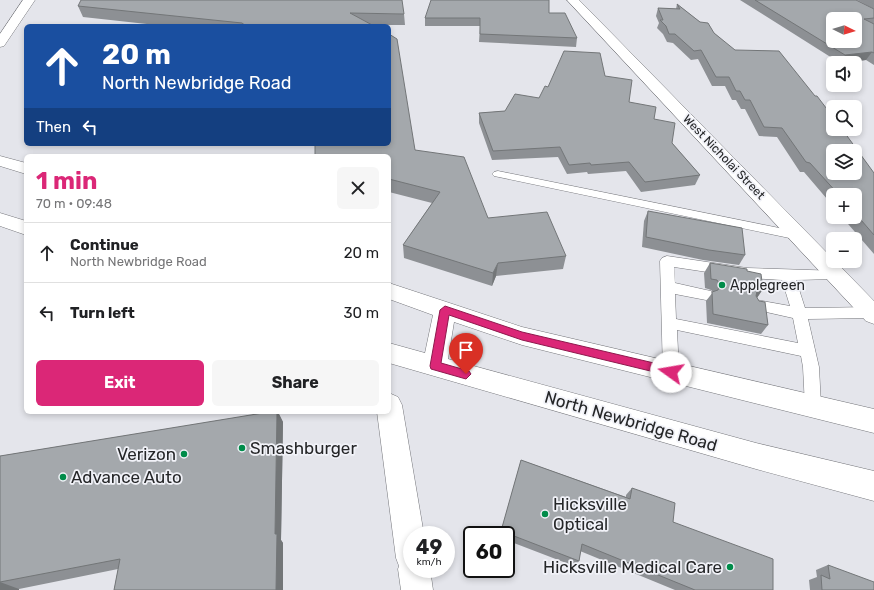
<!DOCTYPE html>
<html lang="en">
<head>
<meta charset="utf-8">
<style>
  body { margin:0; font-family:Rubik,sans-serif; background:#f6f6f6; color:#202124; height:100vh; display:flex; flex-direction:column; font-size:15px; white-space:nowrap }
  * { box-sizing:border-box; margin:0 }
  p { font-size:13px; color:#757577 }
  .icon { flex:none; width:22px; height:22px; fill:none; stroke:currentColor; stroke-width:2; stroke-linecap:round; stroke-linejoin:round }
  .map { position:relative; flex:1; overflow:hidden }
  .sheet { position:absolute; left:24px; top:154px; width:367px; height:260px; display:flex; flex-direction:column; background:#fff; border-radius:6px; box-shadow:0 2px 6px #0003 }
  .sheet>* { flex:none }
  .guide { position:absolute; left:24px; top:24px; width:367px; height:122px; border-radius:6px; box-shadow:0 2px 6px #0003; background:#1a4fa0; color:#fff; overflow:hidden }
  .needle { width:26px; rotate:95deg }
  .tools { position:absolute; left:826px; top:12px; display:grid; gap:8px }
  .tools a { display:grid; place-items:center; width:36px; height:36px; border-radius:6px; background:#fff; box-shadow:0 2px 6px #0003; font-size:20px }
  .speed { position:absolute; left:403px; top:526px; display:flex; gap:8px; font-size:20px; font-weight:700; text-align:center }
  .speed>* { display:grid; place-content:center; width:52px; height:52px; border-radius:50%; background:#fff; box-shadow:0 2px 6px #0003; line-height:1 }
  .speed small { font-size:10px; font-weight:400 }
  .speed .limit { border:2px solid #111; border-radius:6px; background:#fff; color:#111 }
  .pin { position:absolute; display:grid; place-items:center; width:34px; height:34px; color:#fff; margin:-41px -17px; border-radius:50% 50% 50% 0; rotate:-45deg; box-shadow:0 0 4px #0007 }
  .pin .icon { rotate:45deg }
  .me { position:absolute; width:44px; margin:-22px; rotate:283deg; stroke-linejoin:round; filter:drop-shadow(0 0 3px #0008) }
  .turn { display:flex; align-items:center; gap:14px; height:84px; padding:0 12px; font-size:18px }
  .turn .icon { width:52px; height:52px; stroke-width:2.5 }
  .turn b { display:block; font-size:28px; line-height:34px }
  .then { display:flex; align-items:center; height:38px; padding:0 12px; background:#0003; gap:8px; font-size:15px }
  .round { display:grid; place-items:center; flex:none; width:42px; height:42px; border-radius:6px; background:#f6f6f6 }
  .summary { display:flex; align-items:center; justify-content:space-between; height:68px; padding:0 12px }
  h1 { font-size:24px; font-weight:700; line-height:30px; color:#db2777 }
  .action { display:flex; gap:8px; margin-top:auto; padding:8px 12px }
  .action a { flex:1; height:46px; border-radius:6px; background:#db2777; color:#fff; font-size:16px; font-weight:700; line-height:46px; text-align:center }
  .action a+a { background:#f6f6f6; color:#202124 }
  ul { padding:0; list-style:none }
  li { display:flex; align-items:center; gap:12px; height:60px; padding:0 12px; border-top:1px solid #e0e0e0 }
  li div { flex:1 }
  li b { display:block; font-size:15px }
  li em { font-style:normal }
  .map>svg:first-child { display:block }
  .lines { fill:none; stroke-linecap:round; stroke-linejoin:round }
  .lane-casing { stroke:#75767b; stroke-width:1 }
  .street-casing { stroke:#75767b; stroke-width:1 }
  .primary-casing { stroke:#75767b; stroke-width:1 }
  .lane { fill:#fff; fill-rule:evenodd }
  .street { fill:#fff; fill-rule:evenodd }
  .primary { fill:#fff; fill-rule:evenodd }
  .wall { fill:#8d9094 }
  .shaded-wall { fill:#737678 }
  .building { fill:#a4a8ac; stroke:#737678; fill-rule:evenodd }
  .route { fill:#db2777; stroke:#8e194d }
  .poi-dot { fill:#008c4a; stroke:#f1f2f8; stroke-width:1.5 }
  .labels { text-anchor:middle; stroke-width:3.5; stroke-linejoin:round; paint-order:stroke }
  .far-street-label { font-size:12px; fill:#252628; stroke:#f1f2f8 }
  .poi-label { font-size:14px; fill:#252628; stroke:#f1f2f8; text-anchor:start }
  .near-street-label { font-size:17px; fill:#252628; stroke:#f1f2f8 }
  .near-poi-label { font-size:17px; fill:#252628; stroke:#f1f2f8; text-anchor:start }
</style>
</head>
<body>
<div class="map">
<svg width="874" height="590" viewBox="0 0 874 590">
  <rect width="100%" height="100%" fill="#e4e5eb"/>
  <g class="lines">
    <!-- lane casing -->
    <g class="lane-casing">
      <g id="lane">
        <polygon points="498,171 799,232 803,233 805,236 803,239 799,240 494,176 492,174 494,172"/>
        <path d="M667,256L747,268L840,271L842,274L840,277L835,279L796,280L805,308L874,307V317L871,318L808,319L819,367L821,406L819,411L813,413L807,411L805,406L803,367L801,356L677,330L679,372L677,377L671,379L665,377L663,372L660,261L662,258ZM674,267L747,278L782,280L790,306L757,300L752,301L750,305L752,309L757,310L793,318L798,343L676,319L675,294L706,300L711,299L713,295L711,291L706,290L675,283Z"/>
      </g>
    </g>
    <!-- street casing -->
    <g class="street-casing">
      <g id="street">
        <polygon points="567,0 579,0 833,259 833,261 835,261 874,301 874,324 866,321"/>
        <polygon points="389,393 398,397 402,405 424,535 412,535 412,569 430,569 433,590 401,590 398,569 399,566 396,558 377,412 389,412"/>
      </g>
    </g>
    <!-- primary casing -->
    <g class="primary-casing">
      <g id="primary">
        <polygon points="23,0 35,0 4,46 0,47 0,34"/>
        <polygon points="0,156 26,163 26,174 0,166"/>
        <polygon points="0,213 26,221 26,235 0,226"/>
        <polygon points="389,283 522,327 874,409 874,433 522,345 454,322 448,359 756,443 874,471 874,501 756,469 389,363 389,343 425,353 433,315 389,299"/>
      </g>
    </g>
    <!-- lane -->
    <use href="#lane" class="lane"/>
    <!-- street -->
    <use href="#street" class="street"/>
    <!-- primary -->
    <use href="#primary" class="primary"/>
  </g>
  <!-- wall -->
  <g class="wall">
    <polygon points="740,0 856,0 874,9 874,65 866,60 840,63"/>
    <polygon points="857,0 874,0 874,9"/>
    <polygon points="677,4 714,33 874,173 874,254 842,217 855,217 855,195 833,195 833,206 804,172 800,172 777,137 759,136 745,109 741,109 736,100 732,100 725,86 712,86 698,59 691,60 673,43 667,42 663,34 657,28 659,23 656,16 658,8 676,9"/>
    <polygon points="78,6 404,14 405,25 372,25 374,26 165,26 83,17"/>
    <polygon points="549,13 577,38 576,47 479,42 480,26 425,26 425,18"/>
    <polygon points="605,76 629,102 654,119 672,143 700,175 695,185 641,192 626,171 588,174 587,172 567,174 558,157 492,160 479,123 479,113 505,111 539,98 548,87"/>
    <polygon points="415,150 488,218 566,256 563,269 496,276 492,286 404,258 403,245 432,203 389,192 389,156"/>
    <polygon points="648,211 745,255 739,265 703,260 642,247 644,221"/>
    <polygon points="710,263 747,271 763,289 757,298 768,325 761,334 707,323 706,301 713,292 711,290 705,288 704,273"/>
    <polygon points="269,412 278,412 283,422 281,540 283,543 283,590 114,590 118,569 19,589 0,590 0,456"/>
    <polygon points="521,460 626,497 626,495 632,488 673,522 773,590 675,590 580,551 579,561 574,566 506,540 506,535 500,535"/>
    <polygon points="828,565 874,590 810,590 809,580 817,577 816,570"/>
  </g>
  <!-- shaded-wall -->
  <g class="shaded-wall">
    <polygon points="872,52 866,60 841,63 845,55"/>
    <polygon points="498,263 496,276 492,286 493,273"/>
    <polygon points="763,289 756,299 751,300 757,291"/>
    <polygon points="277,412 278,412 283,422 281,540 283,543 283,590 276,590 275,534"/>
    <polygon points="0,582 19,589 19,590 0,590"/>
  </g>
  <!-- building -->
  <g class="building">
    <polygon points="81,0 402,0 404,14 350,13 374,26 246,26 242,23 78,6"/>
    <polygon points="431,0 549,0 549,13 565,13 577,38 480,34 480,18 425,18"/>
    <path d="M755,0H856L874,9V18L864,19L874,24V53L872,52L845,55ZM833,19H855V41H833Z"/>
    <path d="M677,4L700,22L708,23L714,33L735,50L779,51L815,96H817L833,117V129H842L874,173V235L855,213V195H839L810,163L806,162L782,128L764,127L750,100H745L740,91H736L729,77H716L701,50L694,51L675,34H669L666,26L660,20H663L658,8L680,9ZM833,151H855V173H833Z"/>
    <polygon points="389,34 397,39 415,150 464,157 488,218 547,212 566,256 498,263 493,273 403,245 440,192 389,179 389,156 315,156 315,144 389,144"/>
    <polygon points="564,51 600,53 605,76 632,80 629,102 656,107 654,119 675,123 672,143 700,175 645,182 629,162 591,165 590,163 569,165 560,147 493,151 479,113 505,111 515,94 539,98 545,86 548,87"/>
    <polygon points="648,211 742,228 745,255 709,250 646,237"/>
    <polygon points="710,263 747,269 747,271 761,274 763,289 757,291 756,296 759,301 765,302 768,325 713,314 712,292 718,290 720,285 717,280 711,279"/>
    <polygon points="269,412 277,412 275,534 277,534 276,590 114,590 120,559 0,582 0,456"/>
    <polygon points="521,460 630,499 632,488 675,503 673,522 773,559 773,590 695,590 582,544 579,561 501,531"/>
    <polygon points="828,565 874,582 874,590 822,590 821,575 830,579"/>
  </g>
  <!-- route -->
  <polygon class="route" points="445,306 522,332 671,367 677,372 671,376 522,340 449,315 441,363 469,371 471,374 466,379 431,369 430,366 440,310"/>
  <!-- markers -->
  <g class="poi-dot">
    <circle cx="722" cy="285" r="4"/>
    <circle cx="242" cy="448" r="4"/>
    <circle cx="184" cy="454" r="4"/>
    <circle cx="63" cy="477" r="4"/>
    <circle cx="545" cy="514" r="4"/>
    <circle cx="730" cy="567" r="4"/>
  </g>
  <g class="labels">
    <!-- far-street labels -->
    <g class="far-street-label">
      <text transform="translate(724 157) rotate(46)" y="4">West Nicholai Street</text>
    </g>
    <!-- poi labels -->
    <g class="poi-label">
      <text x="730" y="290">Applegreen</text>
    </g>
    <!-- near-street labels -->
    <g class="near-street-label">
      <text transform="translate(631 421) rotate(16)" y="6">North Newbridge Road</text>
    </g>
    <!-- near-poi labels -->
    <g class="near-poi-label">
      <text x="250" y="454">Smashburger</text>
      <text x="176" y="460" text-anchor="end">Verizon</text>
      <text x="71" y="483">Advance Auto</text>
      <text x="553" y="510">Hicksville<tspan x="553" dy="20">Optical</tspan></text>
      <text x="722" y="573" text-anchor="end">Hicksville Medical Care</text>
    </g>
  </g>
</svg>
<div class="tools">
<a><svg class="needle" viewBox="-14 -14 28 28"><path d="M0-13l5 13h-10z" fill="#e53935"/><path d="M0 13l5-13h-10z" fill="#757577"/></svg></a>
<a><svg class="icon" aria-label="sound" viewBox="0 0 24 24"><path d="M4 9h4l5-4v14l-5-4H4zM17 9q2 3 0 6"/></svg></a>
<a><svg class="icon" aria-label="search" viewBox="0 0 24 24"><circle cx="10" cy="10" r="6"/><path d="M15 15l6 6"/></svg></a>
<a><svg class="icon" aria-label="layers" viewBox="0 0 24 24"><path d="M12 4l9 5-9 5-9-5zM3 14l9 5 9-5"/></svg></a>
<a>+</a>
<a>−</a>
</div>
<div class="speed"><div>49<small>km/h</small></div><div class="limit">60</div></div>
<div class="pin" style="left:466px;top:374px;background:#d93025"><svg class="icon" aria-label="arrive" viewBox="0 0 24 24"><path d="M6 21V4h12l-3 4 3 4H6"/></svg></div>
<svg class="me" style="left:671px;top:372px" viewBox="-20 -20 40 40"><circle r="19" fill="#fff"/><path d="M0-13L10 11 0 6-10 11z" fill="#db2777"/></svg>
<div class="guide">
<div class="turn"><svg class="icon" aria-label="ahead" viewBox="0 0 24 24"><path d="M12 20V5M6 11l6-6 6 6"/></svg><div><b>20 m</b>North Newbridge Road</div></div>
<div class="then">Then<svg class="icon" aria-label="left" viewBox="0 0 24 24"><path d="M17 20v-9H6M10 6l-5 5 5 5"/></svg></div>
</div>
<section class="sheet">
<div class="summary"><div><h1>1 min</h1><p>70 m · 09:48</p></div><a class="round"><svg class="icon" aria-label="close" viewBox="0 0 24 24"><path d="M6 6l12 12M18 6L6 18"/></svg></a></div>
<ul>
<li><svg class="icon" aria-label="ahead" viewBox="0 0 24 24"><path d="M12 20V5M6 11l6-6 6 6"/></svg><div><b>Continue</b><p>North Newbridge Road</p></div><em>20 m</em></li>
<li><svg class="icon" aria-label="left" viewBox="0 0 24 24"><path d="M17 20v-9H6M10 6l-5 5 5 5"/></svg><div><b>Turn left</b></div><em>30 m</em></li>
</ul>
<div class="action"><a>Exit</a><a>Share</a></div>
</section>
</div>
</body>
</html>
